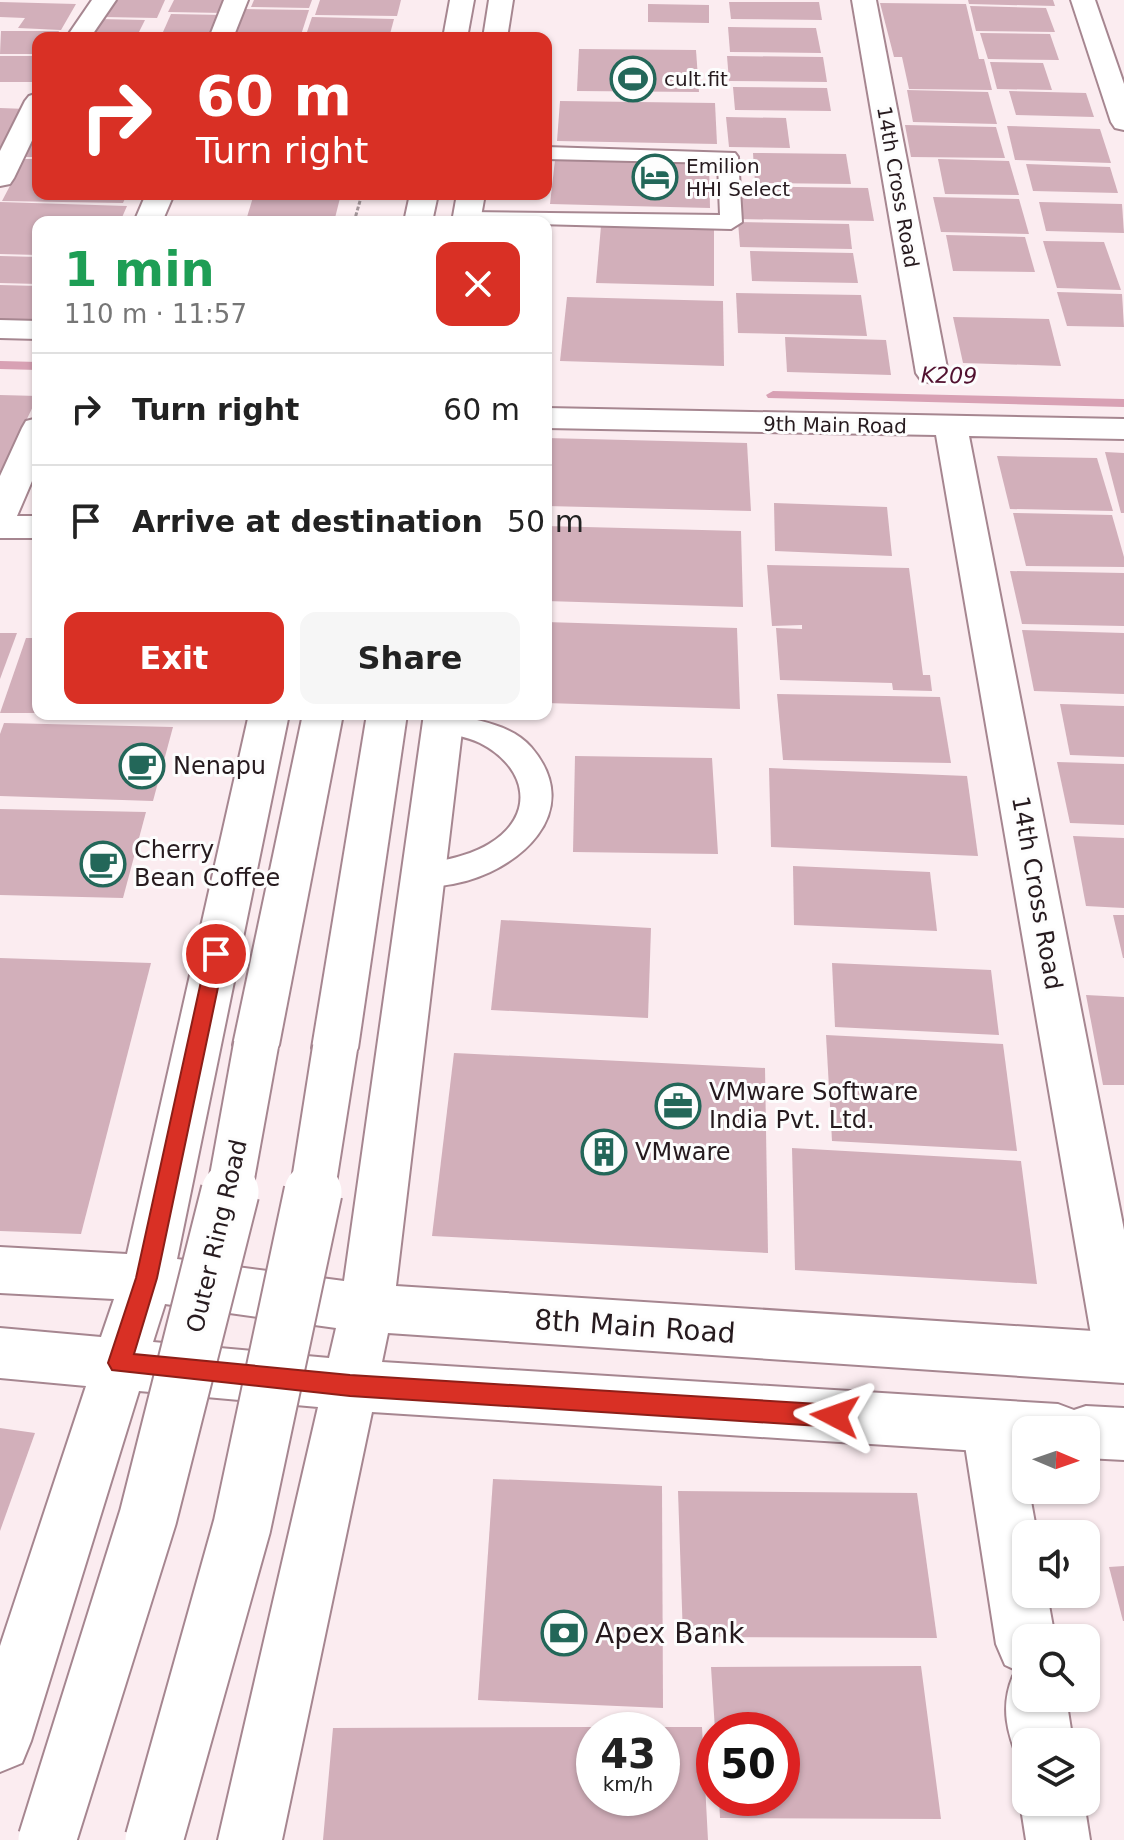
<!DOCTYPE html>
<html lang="en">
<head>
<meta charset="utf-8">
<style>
  body { margin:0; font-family:"DejaVu Sans",sans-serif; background:#f6f6f6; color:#222; height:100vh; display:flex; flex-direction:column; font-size:30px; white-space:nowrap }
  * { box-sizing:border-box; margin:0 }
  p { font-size:26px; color:#767676 }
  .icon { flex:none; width:44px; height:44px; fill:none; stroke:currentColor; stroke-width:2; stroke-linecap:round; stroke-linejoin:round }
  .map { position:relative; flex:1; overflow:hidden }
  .drawer { position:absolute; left:32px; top:216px; width:520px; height:504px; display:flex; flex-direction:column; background:#fff; border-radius:16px; box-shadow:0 2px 6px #0004 }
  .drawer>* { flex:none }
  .hud { position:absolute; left:32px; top:32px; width:520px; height:168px; border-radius:16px; box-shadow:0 2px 6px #0004; background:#d93025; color:#fff; overflow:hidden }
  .needle { width:52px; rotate:92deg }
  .tools { position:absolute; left:1012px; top:1416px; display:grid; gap:16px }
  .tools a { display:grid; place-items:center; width:88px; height:88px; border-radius:16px; background:#fff; box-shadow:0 2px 6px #0004; font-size:40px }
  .speed { position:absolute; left:576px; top:1712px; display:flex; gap:16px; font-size:40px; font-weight:700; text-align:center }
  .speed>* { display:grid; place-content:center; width:104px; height:104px; border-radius:50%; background:#fff; box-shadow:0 2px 6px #0004; line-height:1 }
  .speed small { font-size:20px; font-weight:400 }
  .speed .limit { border:12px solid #d22; background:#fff; color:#111 }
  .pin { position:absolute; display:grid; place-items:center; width:68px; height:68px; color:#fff; margin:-34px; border:4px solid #fff; border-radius:50%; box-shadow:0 2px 8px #0007 }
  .me { position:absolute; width:88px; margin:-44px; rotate:274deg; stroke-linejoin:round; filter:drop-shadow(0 0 6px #0008) }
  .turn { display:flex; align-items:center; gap:28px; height:168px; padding:0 32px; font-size:36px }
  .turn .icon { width:104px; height:104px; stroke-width:2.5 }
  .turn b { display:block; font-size:56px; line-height:68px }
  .round { display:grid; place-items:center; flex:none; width:84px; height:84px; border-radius:16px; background:#f6f6f6 }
  .overview { display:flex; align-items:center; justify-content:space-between; height:136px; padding:0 32px }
  h1 { font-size:48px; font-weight:600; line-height:60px; color:#1e9e55 }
  .button { display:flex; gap:16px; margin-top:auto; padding:16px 32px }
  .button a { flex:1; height:92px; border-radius:16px; background:#d93025; color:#fff; font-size:32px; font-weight:600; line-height:92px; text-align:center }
  .button a+a { background:#f6f6f6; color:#222 }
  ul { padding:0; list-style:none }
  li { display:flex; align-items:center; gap:24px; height:112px; padding:0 32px; border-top:2px solid #e0e0e0 }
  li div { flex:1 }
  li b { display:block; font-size:30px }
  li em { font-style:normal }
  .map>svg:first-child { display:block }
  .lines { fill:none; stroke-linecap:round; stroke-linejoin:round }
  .stream { fill:#d8a1b4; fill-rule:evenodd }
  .building { fill:#d2afba }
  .lane-casing { stroke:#a68690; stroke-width:4 }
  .street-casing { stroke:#a68690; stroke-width:4 }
  .secondary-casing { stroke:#a68690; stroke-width:4 }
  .highway-casing { stroke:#a68690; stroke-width:4 }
  .path { stroke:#a4979b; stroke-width:3; stroke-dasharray:4 2; stroke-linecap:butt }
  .lane { fill:#fff; fill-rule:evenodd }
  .street { fill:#fff; fill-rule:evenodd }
  .secondary { fill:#fff; fill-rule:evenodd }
  .highway { fill:#fff; fill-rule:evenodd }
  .highway-bridge-far1-casing { stroke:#a68690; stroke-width:48; stroke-linecap:butt }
  .highway-bridge-casing { stroke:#a68690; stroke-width:61; stroke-linecap:butt }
  .highway-bridge-far1 { stroke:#fff; stroke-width:44 }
  .highway-bridge { stroke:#fff; stroke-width:57 }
  .route { fill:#d93025; stroke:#8d1f18; stroke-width:2 }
  .labels { text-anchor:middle; stroke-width:6; stroke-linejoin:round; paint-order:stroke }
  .far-poi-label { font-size:20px; fill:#261a1e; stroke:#fdfdfd; text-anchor:start }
  .far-street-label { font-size:20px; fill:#261a1e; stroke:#fdfdfd }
  .far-water-label { font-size:22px; font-style:italic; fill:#51112f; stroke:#fdfdfd }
  .poi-label { font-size:24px; fill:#261a1e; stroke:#fdfdfd; text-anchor:start }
  .street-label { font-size:24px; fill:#261a1e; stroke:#fdfdfd }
  .near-street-label { font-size:28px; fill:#261a1e; stroke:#fdfdfd }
  .near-poi-label { font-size:28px; fill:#261a1e; stroke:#fdfdfd; text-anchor:start }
</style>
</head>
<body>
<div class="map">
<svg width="1124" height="1840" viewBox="0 0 1124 1840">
  <rect width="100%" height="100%" fill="#fbecf0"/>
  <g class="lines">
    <!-- stream -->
    <g class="stream">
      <polygon points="0,361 38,362 38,370 0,369"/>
      <polygon points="773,391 1124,399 1124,407 768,398 766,395"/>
    </g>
  </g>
  <!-- building -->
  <g class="building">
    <polygon points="113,0 165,0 157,18 104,17"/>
    <polygon points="174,0 230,0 224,13 168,12"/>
    <polygon points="254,0 312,0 309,8 251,7"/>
    <polygon points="320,0 401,0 397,16 315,15"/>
    <polygon points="968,0 1053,0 1055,6 969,4"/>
    <polygon points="0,2 76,4 61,30 18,28 25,18 0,17"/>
    <polygon points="729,2 819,2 822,20 731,19"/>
    <polygon points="880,3 966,4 979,59 984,59 992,90 909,89 902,57 894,57"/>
    <polygon points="648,4 709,5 709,23 648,22"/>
    <polygon points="970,6 1046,8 1055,32 976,31"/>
    <polygon points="244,9 309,10 300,38 232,38"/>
    <polygon points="171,14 224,15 216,33 163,32"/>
    <polygon points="312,17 394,19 389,38 305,38"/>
    <polygon points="98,19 145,20 136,38 87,38"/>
    <polygon points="728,27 816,28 821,53 730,52"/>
    <polygon points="1,31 59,31 56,38 38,38 38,54 0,54"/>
    <polygon points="142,33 199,34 197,38 139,38"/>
    <polygon points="980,33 1050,34 1059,60 988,59"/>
    <polygon points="579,49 696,50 699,92 577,91"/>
    <polygon points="0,56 38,56 38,74 34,82 0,82"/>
    <polygon points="727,56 823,57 827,82 729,81"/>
    <polygon points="990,62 1043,63 1052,90 997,89"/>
    <polygon points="733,87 827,88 831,111 735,110"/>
    <polygon points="907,90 988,92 997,124 913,122"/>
    <polygon points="1009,91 1086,93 1094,117 1016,115"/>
    <polygon points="560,101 715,103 717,144 557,141"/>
    <polygon points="0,108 27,109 6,147 0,147"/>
    <polygon points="726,117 786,118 790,148 729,147"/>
    <polygon points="905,125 996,127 1005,158 911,157"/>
    <polygon points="1007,126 1100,129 1111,163 1015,160"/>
    <polygon points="26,141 38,141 38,157 18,157"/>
    <polygon points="753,153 846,154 851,184 755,183"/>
    <polygon points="24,159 38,159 38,194 127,194 123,203 2,201"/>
    <polygon points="938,159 1009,161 1019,195 945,194"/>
    <polygon points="555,160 709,163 710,208 550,204"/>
    <polygon points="1026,164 1110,167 1118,193 1033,191"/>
    <polygon points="735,186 868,188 874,221 737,219"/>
    <polygon points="254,194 341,194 335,218 247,217"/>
    <polygon points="933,197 1019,199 1029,234 941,232"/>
    <polygon points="0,202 127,206 120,222 38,222 38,255 0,254"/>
    <polygon points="1039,202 1122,204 1124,233 1046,231"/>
    <polygon points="738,222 849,224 852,249 740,247"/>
    <polygon points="601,226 714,228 714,286 596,283"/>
    <polygon points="946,235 1025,237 1035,272 953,271"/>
    <polygon points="1043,241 1104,242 1121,290 1057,288"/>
    <polygon points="750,251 853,253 858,283 752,281"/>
    <polygon points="0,256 38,257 38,284 0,283"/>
    <polygon points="0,285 38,286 38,329 0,327"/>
    <polygon points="1057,292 1122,294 1124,327 1067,326"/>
    <polygon points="736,293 861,295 867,336 738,333"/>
    <polygon points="567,297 723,301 724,366 560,361"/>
    <polygon points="953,317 1049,319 1061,366 963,363"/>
    <polygon points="785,337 886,340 891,375 787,372"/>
    <polygon points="0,395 38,396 0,475"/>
    <polygon points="546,438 747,443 751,511 546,506"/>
    <polygon points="1105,452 1124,453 1124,513 1121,513"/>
    <polygon points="997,456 1097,458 1113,511 1010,509"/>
    <polygon points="774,503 887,507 892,556 775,551"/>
    <polygon points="1013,513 1112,515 1124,557 1124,567 1026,566"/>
    <polygon points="546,526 741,531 743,607 546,601"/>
    <polygon points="767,565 909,568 923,675 930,675 932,691 893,690 892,683 780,680 776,628 802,629 802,625 772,626"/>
    <polygon points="1010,571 1124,573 1124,626 1022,624"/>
    <polygon points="546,622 737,628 740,709 546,703"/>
    <polygon points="1022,630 1124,633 1124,694 1034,691"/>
    <polygon points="0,633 17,633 0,679"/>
    <polygon points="26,638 38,638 38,713 0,713"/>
    <polygon points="777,694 940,697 951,763 783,760"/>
    <polygon points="1060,704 1124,706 1124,757 1070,755"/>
    <polygon points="4,723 173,727 153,801 0,796 0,734"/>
    <polygon points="575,756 712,758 718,854 573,852"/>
    <polygon points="1057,762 1124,764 1124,825 1070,823"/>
    <polygon points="769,768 967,776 978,856 771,847"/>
    <polygon points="0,809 146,812 123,898 0,895"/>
    <polygon points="1073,836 1124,838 1124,908 1086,906"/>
    <polygon points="793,866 930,872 937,931 794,925"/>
    <polygon points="1113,915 1124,915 1124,958 1123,958"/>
    <polygon points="501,920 651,928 648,1018 491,1010"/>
    <polygon points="0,958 151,963 81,1234 0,1231"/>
    <polygon points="832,963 991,970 999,1035 835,1027"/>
    <polygon points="1086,995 1124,997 1124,1085 1103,1085"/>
    <polygon points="826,1035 1003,1044 1017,1151 832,1141"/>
    <polygon points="454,1053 765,1068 768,1253 432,1236"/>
    <polygon points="792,1148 1021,1161 1037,1284 795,1270"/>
    <polygon points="0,1428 35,1433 0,1531"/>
    <polygon points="493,1479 662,1486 663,1708 478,1700"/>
    <polygon points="678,1491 917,1493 937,1638 683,1637"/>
    <polygon points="1124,1566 1124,1621 1123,1621 1109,1567"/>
    <polygon points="921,1666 941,1819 720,1818 719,1798 782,1798 782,1730 715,1730 711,1667"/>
    <polygon points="594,1727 594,1798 662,1798 662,1730 620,1730 620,1727 702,1727 708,1840 323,1840 333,1728"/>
  </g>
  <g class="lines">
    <!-- lane casing -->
    <g class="lane-casing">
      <g id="lane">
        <polygon points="546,147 735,153 738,157 742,222 731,229 458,222 456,219 459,214 467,212 720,215 718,163 546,159"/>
        <path d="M452,714C479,721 512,725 531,747C587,812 518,872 453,884C438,886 426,890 411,886L406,877L411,868C438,860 464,859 489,844C537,815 527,767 480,743C466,736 447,734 432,729L428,722L432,715Z"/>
      </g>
    </g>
    <!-- street casing -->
    <g class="street-casing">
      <g id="street">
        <polygon points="92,0 116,0 90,38 66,38"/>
        <polygon points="224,0 248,0 233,38 209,38"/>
        <polygon points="852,0 876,0 948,373 943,380 932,383 921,380 916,373"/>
        <polygon points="1071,0 1095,0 1124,84 1124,130 1115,128 1111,122"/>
        <polygon points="38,93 38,128 14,178 10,184 0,186 0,151 25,101 29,96"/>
        <polygon points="146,194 174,194 162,222 134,222"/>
        <polygon points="0,320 38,321 38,339 0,338"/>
        <polygon points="546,408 1124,419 1124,439 969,436 1124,1230 1124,1382 1103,1376 1095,1358 936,435 546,428"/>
        <polygon points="38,418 38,467 17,516 38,516 38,538 0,538 0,476 22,428 26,421"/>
        <path d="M990,1400L1010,1407L1018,1426L1026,1490H1029L1037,1534H1026V1594H1047L1055,1638H1026V1698H1066L1073,1742H1026V1767L1020,1764C1007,1733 1000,1707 1013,1676L1022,1673L1005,1665L996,1644L962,1426L970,1407Z"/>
        <polygon points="1026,1788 1026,1802 1084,1802 1090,1840 1026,1840 1020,1802"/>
      </g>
    </g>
    <!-- secondary casing -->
    <g class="secondary-casing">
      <path id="secondary" d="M249,714H289L177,1259L344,1281L424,714H464L396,1286L1124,1333V1383L388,1333L382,1362L1058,1404L1074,1410L1086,1406L1124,1408V1460L1086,1458V1430H1026V1454L372,1412L282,1840H218L318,1407L139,1391L31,1741L22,1763L0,1772V1646L86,1386L0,1378V1328L101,1337L114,1299L0,1293V1247L127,1254ZM165,1304L336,1328L329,1358L153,1342Z"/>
    </g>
    <!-- highway casing -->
    <g class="highway-casing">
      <g id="highway">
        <polygon points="450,0 474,0 467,38 443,38"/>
        <polygon points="489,0 513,0 507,38 483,38"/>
        <polygon points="410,194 438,194 432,222 404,222"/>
        <polygon points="457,194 485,194 480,222 452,222"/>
        <polygon points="303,714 343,714 279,1045 273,1058 256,1064 239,1058 233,1045"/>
        <polygon points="367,714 407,714 358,1048 352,1061 335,1067 318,1061 312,1048"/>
      </g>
    </g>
    <!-- path -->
    <polyline class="path" points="354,222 362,194"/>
    <!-- lane -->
    <use href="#lane" class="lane"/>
    <!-- street -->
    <use href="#street" class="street"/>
    <!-- secondary -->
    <use href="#secondary" class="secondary"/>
    <!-- highway -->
    <use href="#highway" class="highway"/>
    <!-- highway-bridge-far1 casing -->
    <g class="highway-bridge-far1-casing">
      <g id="highway-bridge-far1">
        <polyline points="229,1194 256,1045"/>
        <polyline points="312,1194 335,1048"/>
      </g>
    </g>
    <!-- highway-bridge casing -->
    <g class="highway-bridge-casing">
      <g id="highway-bridge">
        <polyline points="47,1840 148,1517 230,1192"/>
        <polyline points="154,1840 242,1526 313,1192"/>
      </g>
    </g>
    <!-- highway-bridge-far1 -->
    <use href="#highway-bridge-far1" class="highway-bridge-far1"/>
    <!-- highway-bridge -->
    <use href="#highway-bridge" class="highway-bridge"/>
  </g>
  <!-- route -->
  <polygon class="route" points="216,947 225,954 157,1278 134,1354 350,1375 835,1405 843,1408 846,1416 843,1423 835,1427 350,1396 112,1370 108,1363 136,1278 207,954"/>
  <!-- icons -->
  <defs>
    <g id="stadium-ring" transform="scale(2.3)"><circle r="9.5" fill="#fdfdfd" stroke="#236759" stroke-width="1.5"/><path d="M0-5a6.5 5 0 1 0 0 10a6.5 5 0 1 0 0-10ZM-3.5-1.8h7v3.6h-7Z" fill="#236759"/></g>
    <g id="hotel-ring" transform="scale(2.3)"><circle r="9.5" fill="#fdfdfd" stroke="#236759" stroke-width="1.5"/><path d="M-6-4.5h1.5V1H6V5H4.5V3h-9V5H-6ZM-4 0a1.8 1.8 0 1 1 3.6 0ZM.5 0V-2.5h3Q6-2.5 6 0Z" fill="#236759"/></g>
    <g id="cafe-ring" transform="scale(2.3)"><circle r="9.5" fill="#fdfdfd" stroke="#236759" stroke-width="1.5"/><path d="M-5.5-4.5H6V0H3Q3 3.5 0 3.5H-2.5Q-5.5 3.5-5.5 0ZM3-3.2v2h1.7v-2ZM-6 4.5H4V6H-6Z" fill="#236759"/></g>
    <g id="office-ring" transform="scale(2.3)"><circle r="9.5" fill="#fdfdfd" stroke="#236759" stroke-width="1.5"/><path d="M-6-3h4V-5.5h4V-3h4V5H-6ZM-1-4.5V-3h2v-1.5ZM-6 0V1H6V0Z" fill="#236759"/></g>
    <g id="building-ring" transform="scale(2.3)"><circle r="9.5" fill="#fdfdfd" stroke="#236759" stroke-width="1.5"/><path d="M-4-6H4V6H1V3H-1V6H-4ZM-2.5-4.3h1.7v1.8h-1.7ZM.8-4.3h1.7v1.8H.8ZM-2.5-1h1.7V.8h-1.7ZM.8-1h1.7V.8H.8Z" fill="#236759"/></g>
    <g id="bank-ring" transform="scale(2.3)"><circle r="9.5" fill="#fdfdfd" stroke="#236759" stroke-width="1.5"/><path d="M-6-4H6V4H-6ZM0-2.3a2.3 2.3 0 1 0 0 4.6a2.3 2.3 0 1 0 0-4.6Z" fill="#236759"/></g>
  </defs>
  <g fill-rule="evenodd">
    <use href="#stadium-ring" x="633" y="79"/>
    <use href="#hotel-ring" x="655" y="177"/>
    <use href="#cafe-ring" x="142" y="766"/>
    <use href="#cafe-ring" x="103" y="864"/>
    <use href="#office-ring" x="678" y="1106"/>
    <use href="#building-ring" x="604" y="1152"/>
    <use href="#bank-ring" x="564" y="1633"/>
  </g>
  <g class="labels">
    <!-- far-poi labels -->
    <g class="far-poi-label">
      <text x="664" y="86">cult.fit</text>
      <text x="686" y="173">Emilion<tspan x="686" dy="23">HHI Select</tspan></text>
    </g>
    <!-- far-street labels -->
    <g class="far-street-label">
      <text transform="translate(898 187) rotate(80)" y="7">14th Cross Road</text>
      <text transform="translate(835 425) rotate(1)" y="7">9th Main Road</text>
    </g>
    <!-- far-water labels -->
    <g class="far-water-label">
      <text transform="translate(949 375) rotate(1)" y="8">K209</text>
    </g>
    <!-- poi labels -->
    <g class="poi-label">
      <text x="173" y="774">Nenapu</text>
      <text x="134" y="858">Cherry<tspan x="134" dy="28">Bean Coffee</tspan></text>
      <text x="709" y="1100">VMware Software<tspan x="709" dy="28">India Pvt. Ltd.</tspan></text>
      <text x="635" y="1160">VMware</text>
    </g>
    <!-- street labels -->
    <g class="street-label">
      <text transform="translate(1037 893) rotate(80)" y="8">14th Cross Road</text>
      <text transform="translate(217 1236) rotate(-77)" y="8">Outer Ring Road</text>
    </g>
    <!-- near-street labels -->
    <g class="near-street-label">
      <text transform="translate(635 1326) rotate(4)" y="10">8th Main Road</text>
    </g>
    <!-- near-poi labels -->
    <g class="near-poi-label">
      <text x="595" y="1643">Apex Bank</text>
    </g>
  </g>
</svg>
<div class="tools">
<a><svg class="needle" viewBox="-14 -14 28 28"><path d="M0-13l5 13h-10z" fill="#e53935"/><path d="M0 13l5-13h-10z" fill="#767676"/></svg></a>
<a><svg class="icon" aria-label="sound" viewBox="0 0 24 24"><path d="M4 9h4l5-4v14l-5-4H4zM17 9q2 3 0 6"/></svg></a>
<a><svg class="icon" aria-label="search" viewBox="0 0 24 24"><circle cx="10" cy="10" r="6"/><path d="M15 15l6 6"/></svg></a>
<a><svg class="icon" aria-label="layers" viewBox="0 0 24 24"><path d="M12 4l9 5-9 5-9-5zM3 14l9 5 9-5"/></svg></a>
</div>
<div class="speed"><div>43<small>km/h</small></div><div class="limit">50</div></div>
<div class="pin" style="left:216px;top:954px;background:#d93025"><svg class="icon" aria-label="arrive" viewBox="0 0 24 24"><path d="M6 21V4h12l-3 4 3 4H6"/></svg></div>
<svg class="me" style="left:835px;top:1416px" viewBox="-20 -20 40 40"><path d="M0-17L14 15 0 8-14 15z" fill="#d93025" stroke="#fff" stroke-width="4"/></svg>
<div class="hud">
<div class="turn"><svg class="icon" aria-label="right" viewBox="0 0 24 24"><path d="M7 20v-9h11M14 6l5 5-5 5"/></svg><div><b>60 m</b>Turn right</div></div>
</div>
<section class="drawer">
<div class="overview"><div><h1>1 min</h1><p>110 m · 11:57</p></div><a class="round" style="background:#d93025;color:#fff"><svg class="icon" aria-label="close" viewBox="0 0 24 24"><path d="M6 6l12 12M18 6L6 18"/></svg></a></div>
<ul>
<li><svg class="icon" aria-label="right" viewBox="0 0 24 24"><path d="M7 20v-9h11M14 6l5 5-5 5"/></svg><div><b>Turn right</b></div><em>60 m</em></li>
<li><svg class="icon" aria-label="arrive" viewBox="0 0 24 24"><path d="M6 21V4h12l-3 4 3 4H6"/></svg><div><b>Arrive at destination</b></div><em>50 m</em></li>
</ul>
<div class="button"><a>Exit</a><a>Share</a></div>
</section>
</div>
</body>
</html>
